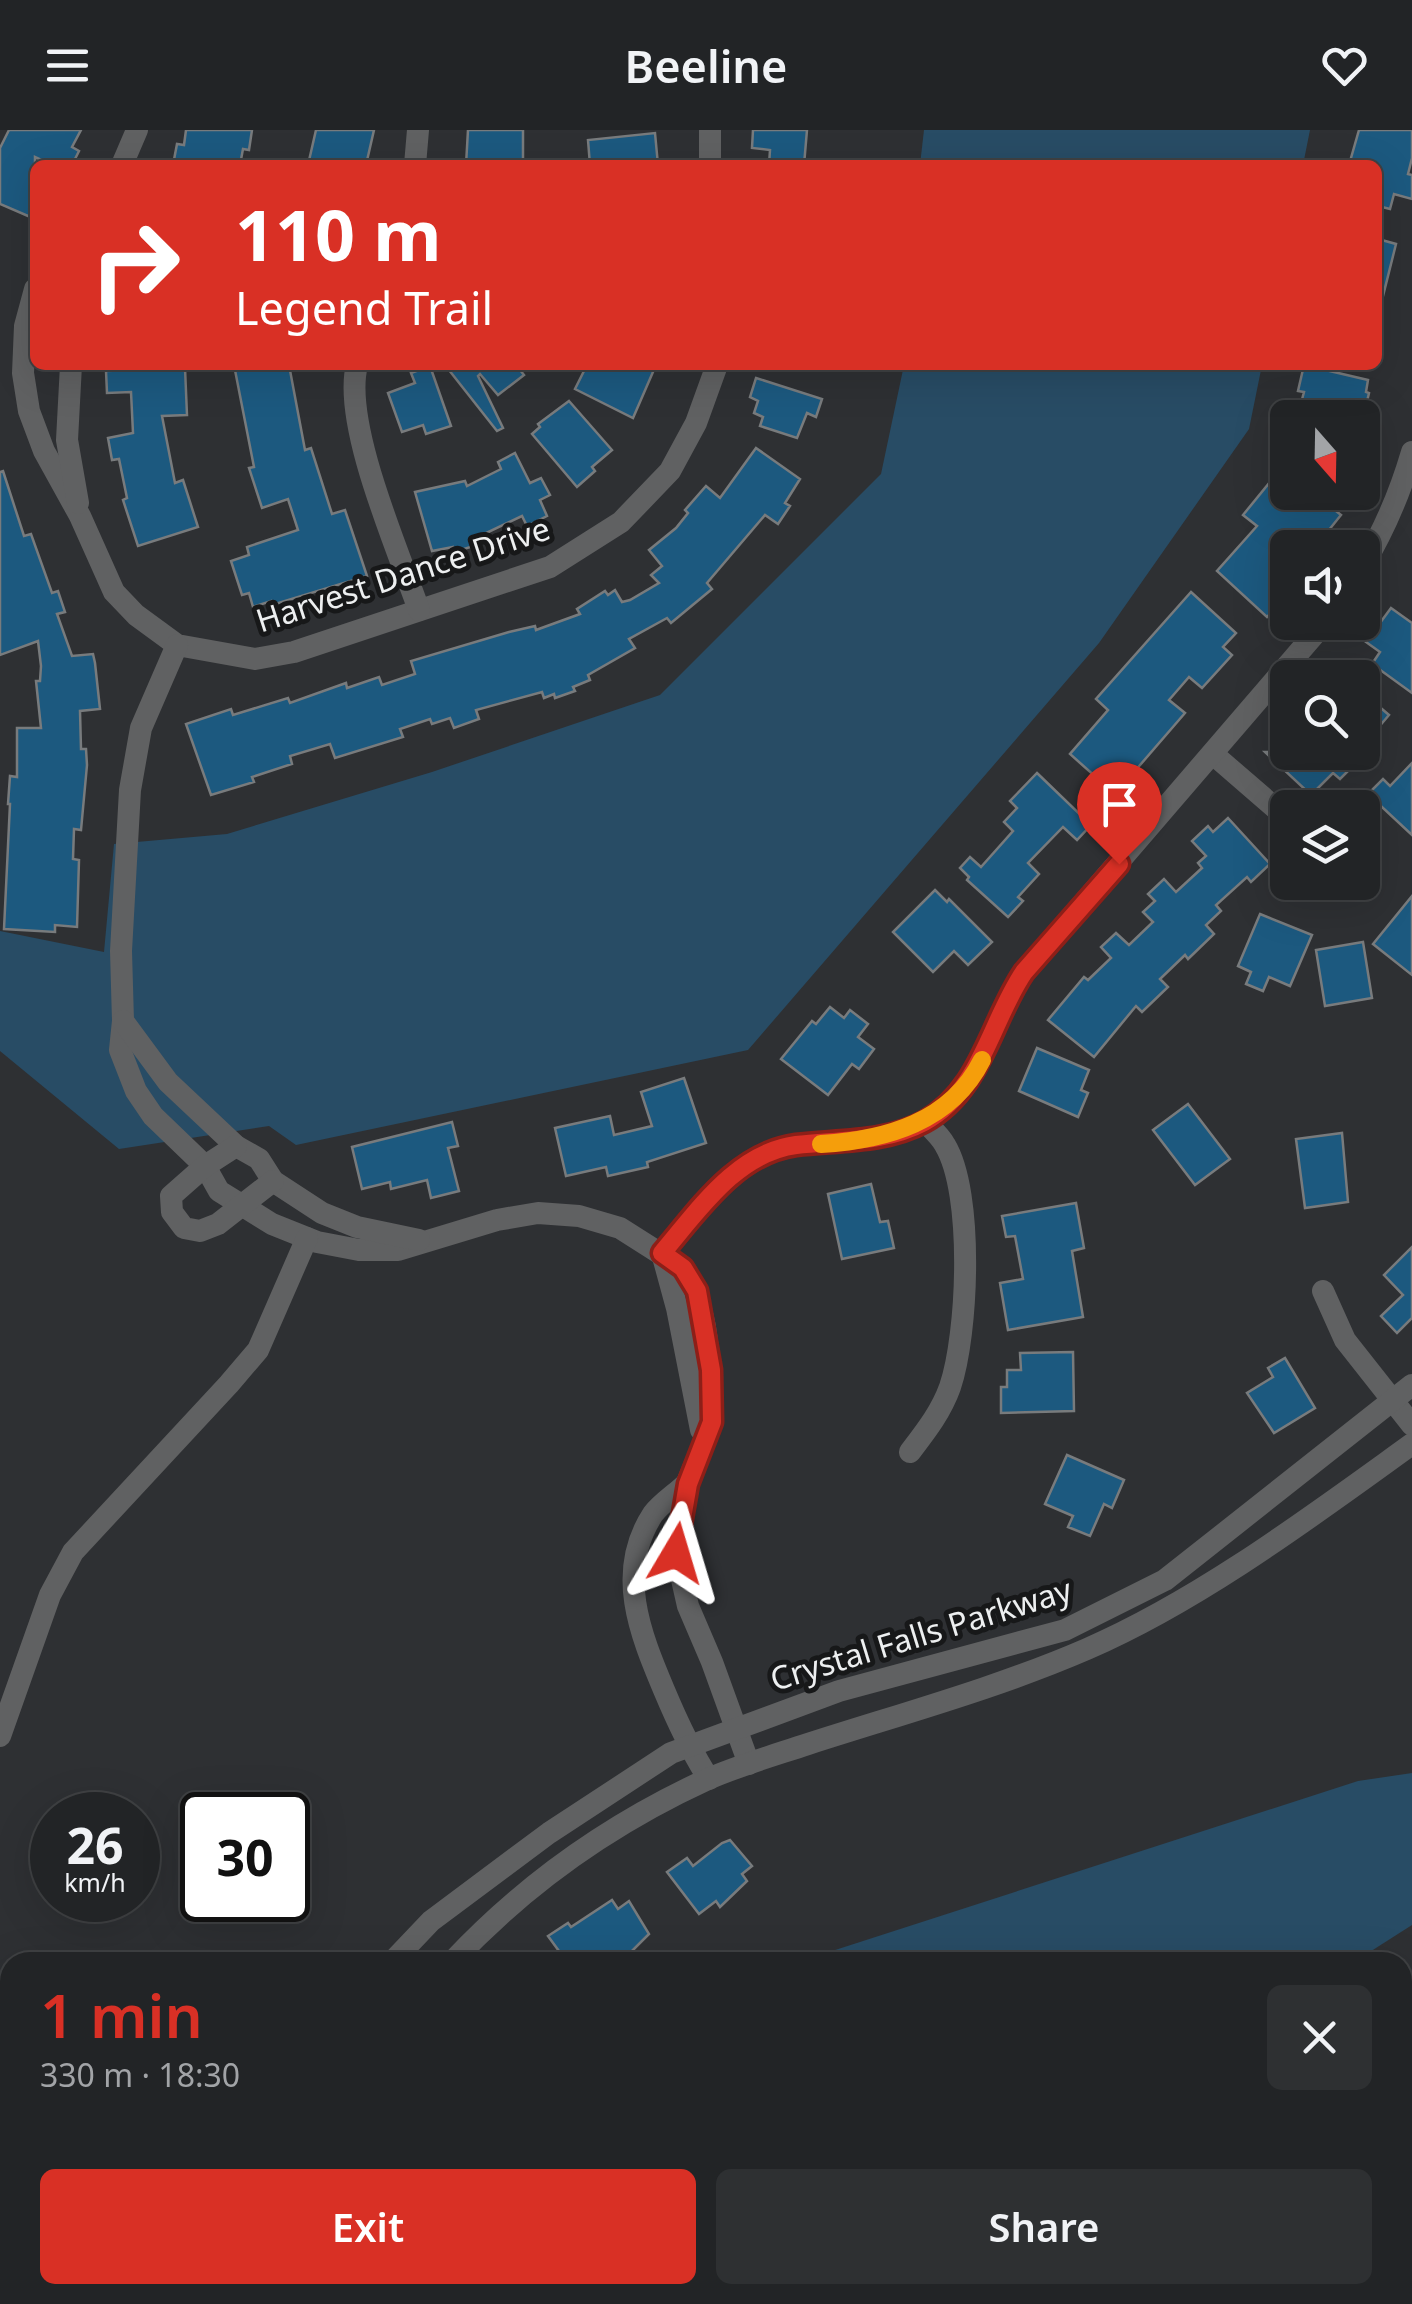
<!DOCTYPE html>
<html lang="en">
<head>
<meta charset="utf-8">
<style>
  body { margin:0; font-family:"Noto Sans",sans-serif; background:#2e3032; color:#f1f3f6; height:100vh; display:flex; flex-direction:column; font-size:38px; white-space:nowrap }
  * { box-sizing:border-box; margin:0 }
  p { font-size:32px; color:#a2a4a7 }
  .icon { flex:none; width:55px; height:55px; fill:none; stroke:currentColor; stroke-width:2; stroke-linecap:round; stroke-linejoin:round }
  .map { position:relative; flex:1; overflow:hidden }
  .panel { position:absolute; left:0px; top:1822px; width:1412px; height:352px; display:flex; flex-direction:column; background:#222426; border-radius:30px 30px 0 0; box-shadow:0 10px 40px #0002,0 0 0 2px #3f4143 }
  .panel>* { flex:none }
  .top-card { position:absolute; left:30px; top:30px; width:1352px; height:210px; border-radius:15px; box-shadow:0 10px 40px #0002,0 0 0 2px #3f4143; background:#d93025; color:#fff; overflow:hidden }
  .needle { width:65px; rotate:160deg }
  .controls { position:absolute; left:1270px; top:270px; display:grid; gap:20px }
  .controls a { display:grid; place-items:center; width:110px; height:110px; border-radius:15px; background:#222426; box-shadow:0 10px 40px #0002,0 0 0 2px #3f4143; font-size:50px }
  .speed { position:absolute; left:30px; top:1662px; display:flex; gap:20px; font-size:50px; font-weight:700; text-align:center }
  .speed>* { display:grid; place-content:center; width:130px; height:130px; border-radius:50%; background:#222426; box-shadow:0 10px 40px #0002,0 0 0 2px #3f4143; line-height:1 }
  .speed small { font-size:25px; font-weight:400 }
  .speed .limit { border:5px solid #111; border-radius:15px; background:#fff; color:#111 }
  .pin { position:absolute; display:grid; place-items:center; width:85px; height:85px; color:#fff; margin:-102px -42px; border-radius:50% 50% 50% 0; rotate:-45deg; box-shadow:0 0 10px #0007 }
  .pin .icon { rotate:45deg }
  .me { position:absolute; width:110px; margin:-55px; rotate:7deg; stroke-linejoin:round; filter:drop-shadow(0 0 8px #0008) }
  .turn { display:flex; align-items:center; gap:35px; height:210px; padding:0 40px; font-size:45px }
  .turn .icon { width:130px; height:130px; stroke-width:2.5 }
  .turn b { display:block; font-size:70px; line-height:85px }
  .round { display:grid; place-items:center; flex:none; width:105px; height:105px; border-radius:15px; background:#2e3032 }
  .head { display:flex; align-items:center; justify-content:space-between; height:170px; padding:0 40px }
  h1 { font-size:60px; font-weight:600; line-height:75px; color:#d93025 }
  .button { display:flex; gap:20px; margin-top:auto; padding:20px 40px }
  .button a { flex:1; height:115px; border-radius:15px; background:#d93025; color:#fff; font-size:40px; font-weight:600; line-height:115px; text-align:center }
  .button a+a { background:#2e3032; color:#f1f3f6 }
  header { display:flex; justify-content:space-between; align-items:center; height:130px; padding:0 40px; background:#222426; font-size:45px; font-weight:600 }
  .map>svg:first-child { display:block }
  .green { fill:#284c65 }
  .building { fill:#1c597f; stroke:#787b7d; stroke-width:2.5 }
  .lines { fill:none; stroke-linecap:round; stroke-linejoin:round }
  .minor { stroke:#606162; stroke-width:22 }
  .route-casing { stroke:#8d1f18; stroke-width:25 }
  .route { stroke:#d93025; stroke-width:18 }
  .slow { stroke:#f59e0b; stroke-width:18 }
  .labels { text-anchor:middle; stroke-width:10; stroke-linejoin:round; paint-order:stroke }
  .street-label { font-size:32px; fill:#edeff0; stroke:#171819 }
</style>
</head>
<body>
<header><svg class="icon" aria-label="menu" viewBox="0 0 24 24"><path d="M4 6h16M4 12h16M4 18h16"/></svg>Beeline<svg class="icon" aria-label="heart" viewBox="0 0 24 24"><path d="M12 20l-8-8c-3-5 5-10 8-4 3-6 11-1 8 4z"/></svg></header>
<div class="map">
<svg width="1412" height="2174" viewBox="0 0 1412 2174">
  <rect width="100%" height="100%" fill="#2e3033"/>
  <!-- green -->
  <g class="green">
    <polygon points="924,0 1310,0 1303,35 920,35"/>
    <polygon points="904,235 1262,235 1249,299 1099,513 748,920 296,1015 269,996 119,1019 0,921 0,801 104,822 114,714 227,704 432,642 660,565 881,344"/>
    <polygon points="1412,1643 1412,1795 1354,1832 798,1832 1358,1651"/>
    <polygon points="402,2165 1087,2165 1021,2170 1018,2174 384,2174"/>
  </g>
  <!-- building -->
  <g class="building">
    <polygon points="9,0 81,0 72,17 79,21 72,35 52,35 35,27 35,89 0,74 0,18"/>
    <polygon points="186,0 252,0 249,20 243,19 240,35 173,35 177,14 184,15"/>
    <polygon points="316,0 374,0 366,35 308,35"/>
    <polygon points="468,0 523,0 523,35 466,35"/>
    <polygon points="753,0 807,0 804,35 769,35 770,20 752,18"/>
    <polygon points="1359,0 1412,0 1412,28 1408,44 1412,45 1412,69 1394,64 1390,79 1378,76 1378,35 1349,35"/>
    <polygon points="655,3 658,35 590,35 588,10"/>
    <polygon points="1378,109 1396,114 1383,166 1378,165"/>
    <polygon points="234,235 289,235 305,320 311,318 332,384 345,380 367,446 272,475 271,471 253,477 249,463 242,465 231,431 249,425 247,417 298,400 288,369 262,378 249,338 254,337"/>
    <polygon points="445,235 516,235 524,245 498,265 480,244 478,246 503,298 497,301"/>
    <polygon points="587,235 656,235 633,288 575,259"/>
    <polygon points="1304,235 1368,250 1366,262 1369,263 1363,288 1297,288 1304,262 1298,261"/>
    <polygon points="430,236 451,296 426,304 423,295 402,302 388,263 415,253 411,243"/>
    <polygon points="185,238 187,285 162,286 175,353 183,350 198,397 138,416 123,370 127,368 119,329 112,330 108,308 133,303 131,262 107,263 106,241"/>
    <polygon points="756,248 822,269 816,287 807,283 797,308 760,296 763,287 754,283 758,271 750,267"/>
    <polygon points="569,271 612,320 592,337 595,341 577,357 532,304 540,297 538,294"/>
    <polygon points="756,318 800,349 785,373 790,376 778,394 765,385 707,453 712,459 671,493 667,488 629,509 635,518 588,545 590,550 573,557 575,561 555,568 554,564 544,568 542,562 476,580 479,589 454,598 450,588 432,594 430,589 400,599 403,607 335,628 330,614 290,626 292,634 252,647 254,652 211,665 186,594 231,579 233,585 288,568 290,573 346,553 347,558 379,547 382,555 415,544 411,531 509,502 535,496 536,500 580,484 577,479 605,461 608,465 615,460 622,472 630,470 659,453 651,445 662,436 649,420 676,398 688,383 685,380 706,356 720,368"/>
    <polygon points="515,323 530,353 541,348 550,365 540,370 547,386 527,396 522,386 482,405 483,410 473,413 474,416 454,422 453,417 432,421 415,362 465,351 467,356 501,339 498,332"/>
    <polygon points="1288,330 1288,362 1312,362 1341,385 1320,411 1307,401 1293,418 1288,418 1288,457 1279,466 1283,469 1267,487 1217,441 1257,396 1243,385"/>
    <polygon points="3,341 24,406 31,404 52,463 58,461 65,482 57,484 72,526 93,524 95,533 100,579 80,581 81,619 86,619 87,635 81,700 74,699 73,729 79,730 77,797 55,795 55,802 4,799 10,674 8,674 10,646 17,647 17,598 41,598 36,551 40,551 41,536 38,511 0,525 0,342"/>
    <polygon points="1191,462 1236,503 1223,517 1232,525 1202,558 1189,547 1169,570 1185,583 1115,664 1070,624 1108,580 1096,569"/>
    <polygon points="1391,478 1412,493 1412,563 1372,534 1380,522 1366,512"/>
    <polygon points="1362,562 1389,585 1372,605 1362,597"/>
    <polygon points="1288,606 1288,622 1347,622 1357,632 1340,649 1333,643 1311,665 1265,622 1272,622"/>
    <polygon points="1412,633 1412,705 1368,664 1383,649 1390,656"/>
    <polygon points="1037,643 1091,695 1077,710 1063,697 1028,733 1039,744 1018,767 1023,771 1008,787 967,750 969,747 960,738 970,727 981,737 1013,701 1004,692 1017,678 1010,671"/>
    <polygon points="1228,688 1270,734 1251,752 1247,747 1216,775 1221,781 1206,795 1214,804 1188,829 1185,825 1160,849 1168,857 1142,882 1136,876 1094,927 1048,890 1084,847 1088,850 1111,828 1101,817 1116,803 1129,815 1153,792 1143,782 1155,771 1148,764 1164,749 1176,762 1202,738 1198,733 1206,726 1192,711 1208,696 1213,702"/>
    <polygon points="935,760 947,772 949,769 992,812 968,835 954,821 933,842 893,802"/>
    <polygon points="1412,766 1412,845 1373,814"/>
    <polygon points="1260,784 1312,805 1290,856 1269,847 1263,861 1246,854 1251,842 1238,836"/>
    <polygon points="1363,812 1372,868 1325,876 1316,820"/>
    <polygon points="830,877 844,888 850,880 868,894 858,907 874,919 859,939 852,934 828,965 781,929 812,891 816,894"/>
    <polygon points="1037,918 1089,940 1081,960 1088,963 1078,987 1019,961"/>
    <polygon points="684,948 706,1013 647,1032 648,1037 608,1046 606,1037 566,1046 555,998 610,986 614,1005 652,996 641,962"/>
    <polygon points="1188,974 1230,1029 1195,1055 1153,1000"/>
    <polygon points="452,992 458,1016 448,1018 459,1061 431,1068 427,1050 391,1059 390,1052 362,1059 352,1017"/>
    <polygon points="1342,1003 1348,1072 1305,1078 1296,1009"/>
    <polygon points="871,1054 880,1092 888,1091 894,1118 842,1129 828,1064"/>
    <polygon points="1076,1073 1084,1118 1072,1121 1083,1187 1008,1200 1000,1153 1023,1149 1015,1106 1006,1107 1002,1086"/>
    <polygon points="1412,1117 1412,1188 1397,1203 1381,1186 1403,1165 1384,1145"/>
    <polygon points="1073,1222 1074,1281 1001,1283 1001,1257 1007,1257 1007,1240 1021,1240 1020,1223"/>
    <polygon points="1285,1228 1315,1278 1274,1303 1247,1263 1273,1247 1268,1238"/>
    <polygon points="1067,1325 1124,1350 1112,1378 1104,1374 1090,1406 1068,1397 1073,1386 1045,1374"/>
    <polygon points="730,1710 752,1736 742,1744 747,1751 720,1777 716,1771 699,1784 667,1742 687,1728 693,1736 722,1713"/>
    <polygon points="612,1770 618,1779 629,1771 649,1804 621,1832 567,1832 548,1806 568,1793 571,1797"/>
  </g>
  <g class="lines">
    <!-- minor -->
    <g class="minor">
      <polyline points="710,0 710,35"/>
      <polyline points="122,35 137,0"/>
      <polyline points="415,35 418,0"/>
      <polyline points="35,159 25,196 23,243 29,281 44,321 80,386 114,462 136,485 177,515 255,529 294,522 550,437 621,392 670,341 696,293 717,235"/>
      <polyline points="71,235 67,310 78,373"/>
      <path d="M357,235C342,293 398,420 419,480"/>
      <path d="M1362,437C1385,399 1400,363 1412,322"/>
      <polyline points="177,515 141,598 130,660 121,821 123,891 120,920 136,961 153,986 205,1036 219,1061 272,1094 317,1112 359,1120 398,1120 497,1090 538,1083 579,1086 620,1098 683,1138 697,1161 705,1197 711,1240 712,1292 687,1353 676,1423 688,1476 712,1532 749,1634"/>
      <polyline points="1214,625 1288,689"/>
      <polyline points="123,891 168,952 236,1016 259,1029 273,1051 322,1083 357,1097 419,1110"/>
      <polyline points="236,1016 205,1036 171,1066 172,1082 184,1098 200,1101 218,1094 273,1051"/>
      <path d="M662,1123C699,1081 736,1023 796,1015C839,1010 885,1013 924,992C982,960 990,892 1024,842L1325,492"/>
      <polyline points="662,1123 677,1178 701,1300"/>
      <polyline points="1323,1161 1345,1210 1412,1295"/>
      <path d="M910,1322C926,1301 941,1282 950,1257C968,1204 974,1063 945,1015C940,1006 932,999 925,992"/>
      <path d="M687,1353C677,1363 661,1373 653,1384C615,1442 640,1503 664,1560C677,1591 690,1620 709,1649"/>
      <polyline points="0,1606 50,1465 73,1422 229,1254 258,1220 307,1108"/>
      <polyline points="392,1832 431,1791 549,1703 671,1623 839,1561 1065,1500 1165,1450 1412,1255"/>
      <path d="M452,1832C524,1755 612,1693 708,1649C740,1635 775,1625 808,1614C901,1584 997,1558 1087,1519C1200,1470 1312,1386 1412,1314"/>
      <polyline points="1402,2114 1412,2172"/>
      <polyline points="80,2165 88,2174"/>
      <polyline points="43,2174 56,2165"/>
      <polyline points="117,2174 128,2165"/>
    </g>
  </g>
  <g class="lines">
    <!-- route casing -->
    <g class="route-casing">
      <path id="route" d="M676,1423L688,1354L712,1292L711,1240L697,1161L683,1138L662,1123C698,1081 736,1023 796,1015C839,1010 885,1013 924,992C982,960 990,892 1024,842L1119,734"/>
    </g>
    <!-- route -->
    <use href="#route" class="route"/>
    <!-- slow -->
    <path class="slow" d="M821,1014C886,1010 951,992 982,930"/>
  </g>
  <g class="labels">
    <!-- street labels -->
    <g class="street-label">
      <text transform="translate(403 445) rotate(-18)" y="11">Harvest Dance Drive</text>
      <text transform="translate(921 1505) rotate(-17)" y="11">Crystal Falls Parkway</text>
    </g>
  </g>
</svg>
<div class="controls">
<a><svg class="needle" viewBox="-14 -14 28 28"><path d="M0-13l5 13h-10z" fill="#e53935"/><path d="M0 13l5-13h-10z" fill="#a2a4a7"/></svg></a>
<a><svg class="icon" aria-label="sound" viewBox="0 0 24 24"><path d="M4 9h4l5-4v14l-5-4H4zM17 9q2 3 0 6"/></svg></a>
<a><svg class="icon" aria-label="search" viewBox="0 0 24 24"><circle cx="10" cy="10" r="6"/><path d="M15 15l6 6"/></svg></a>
<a><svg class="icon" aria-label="layers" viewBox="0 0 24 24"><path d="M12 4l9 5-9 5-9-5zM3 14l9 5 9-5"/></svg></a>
</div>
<div class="speed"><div>26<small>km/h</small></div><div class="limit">30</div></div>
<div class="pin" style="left:1119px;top:734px;background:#d93025"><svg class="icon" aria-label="arrive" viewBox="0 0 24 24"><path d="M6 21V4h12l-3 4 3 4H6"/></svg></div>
<svg class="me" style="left:676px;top:1423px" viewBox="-20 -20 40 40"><path d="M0-17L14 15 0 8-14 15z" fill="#d93025" stroke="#fff" stroke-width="4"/></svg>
<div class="top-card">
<div class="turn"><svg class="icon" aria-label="right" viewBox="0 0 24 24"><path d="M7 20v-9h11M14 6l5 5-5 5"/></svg><div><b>110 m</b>Legend Trail</div></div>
</div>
<section class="panel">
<div class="head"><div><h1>1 min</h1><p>330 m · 18:30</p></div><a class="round"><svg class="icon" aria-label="close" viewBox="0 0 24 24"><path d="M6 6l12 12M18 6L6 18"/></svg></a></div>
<div class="button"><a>Exit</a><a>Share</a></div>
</section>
</div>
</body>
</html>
